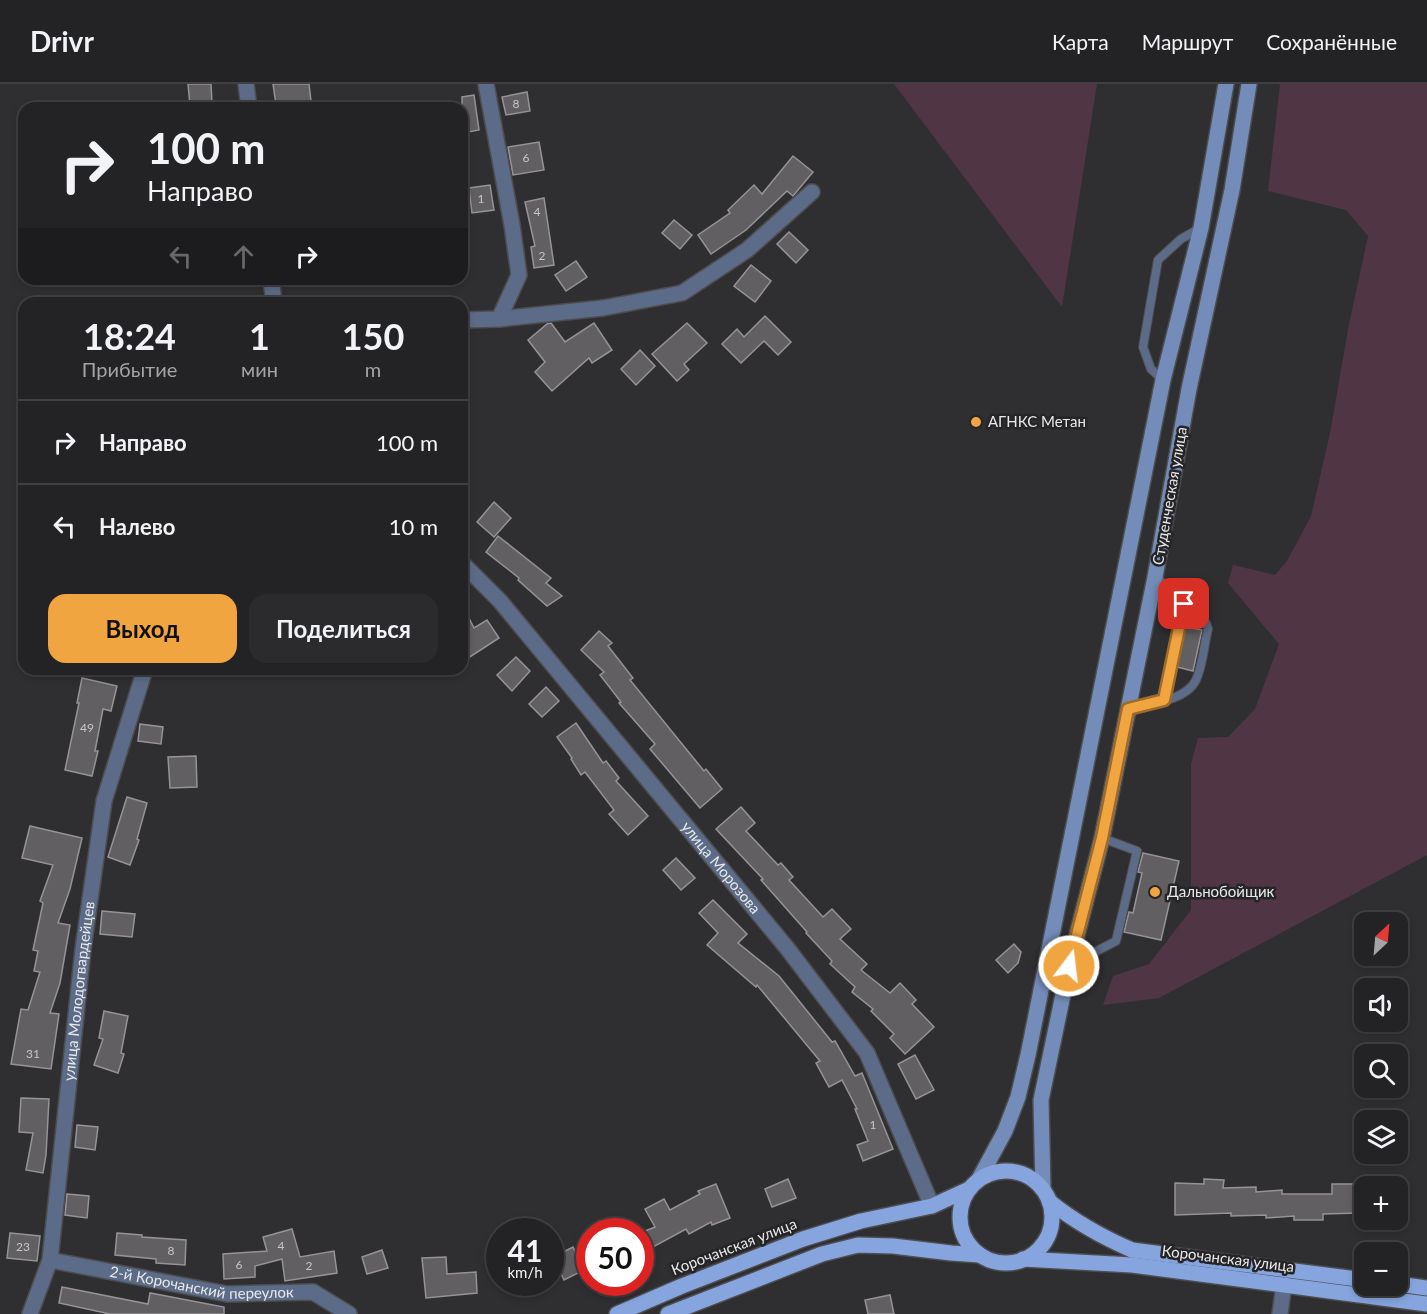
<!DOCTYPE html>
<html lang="ru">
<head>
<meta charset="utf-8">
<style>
  body { margin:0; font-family:Lato,sans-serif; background:#2b2b2e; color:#f1f3f6; height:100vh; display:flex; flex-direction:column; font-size:22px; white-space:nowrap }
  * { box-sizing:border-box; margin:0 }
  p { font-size:20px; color:#a3a4a7 }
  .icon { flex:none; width:33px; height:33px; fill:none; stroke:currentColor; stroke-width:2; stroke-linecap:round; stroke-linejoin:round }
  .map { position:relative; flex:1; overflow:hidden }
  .details { position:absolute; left:18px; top:213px; width:450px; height:378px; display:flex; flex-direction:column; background:#232326; border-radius:18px; box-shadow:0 3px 9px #0003,0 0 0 2px #404043 }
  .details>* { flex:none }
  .top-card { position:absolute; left:18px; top:18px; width:450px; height:183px; border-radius:18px; box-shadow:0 3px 9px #0003,0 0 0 2px #404043; background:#232326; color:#f1f3f6; overflow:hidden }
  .needle { width:39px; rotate:26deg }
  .controls { position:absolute; left:1354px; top:828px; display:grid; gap:12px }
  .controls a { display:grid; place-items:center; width:54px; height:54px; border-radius:12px; background:#232326; box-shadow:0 3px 9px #0003,0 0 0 2px #404043; font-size:30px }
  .speed { position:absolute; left:486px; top:1134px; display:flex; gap:12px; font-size:30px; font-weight:700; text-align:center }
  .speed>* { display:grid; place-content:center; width:78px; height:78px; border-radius:50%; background:#232326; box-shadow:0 3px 9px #0003,0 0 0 2px #404043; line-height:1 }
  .speed small { font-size:15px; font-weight:400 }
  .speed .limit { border:9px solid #d22; background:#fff; color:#111 }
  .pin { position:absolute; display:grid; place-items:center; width:51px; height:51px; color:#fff; margin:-26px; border-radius:12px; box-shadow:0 3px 9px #0006 }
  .me { position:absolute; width:66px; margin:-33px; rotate:15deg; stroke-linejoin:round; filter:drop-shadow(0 0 4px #0008) }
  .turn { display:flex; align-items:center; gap:21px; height:126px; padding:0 30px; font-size:27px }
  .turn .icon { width:78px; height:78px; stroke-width:2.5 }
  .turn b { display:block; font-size:42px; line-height:51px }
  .lanes { display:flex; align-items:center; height:57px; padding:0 30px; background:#0003; justify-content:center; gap:30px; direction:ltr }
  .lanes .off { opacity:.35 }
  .eta { display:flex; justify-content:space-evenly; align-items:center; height:102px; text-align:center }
  .eta b { font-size:36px; font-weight:700; line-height:42px }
  .primary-button { display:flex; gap:12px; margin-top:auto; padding:12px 30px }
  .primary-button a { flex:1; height:69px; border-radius:18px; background:#f1a540; color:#111; font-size:24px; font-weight:700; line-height:69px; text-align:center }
  .primary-button a+a { background:#2b2b2e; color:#f1f3f6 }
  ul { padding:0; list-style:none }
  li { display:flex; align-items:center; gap:18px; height:84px; padding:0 30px; border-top:2px solid #404043 }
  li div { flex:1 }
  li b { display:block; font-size:22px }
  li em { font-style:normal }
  header { display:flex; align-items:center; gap:36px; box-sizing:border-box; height:84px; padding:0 30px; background:#232326; border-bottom:2px solid #404043 }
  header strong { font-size:28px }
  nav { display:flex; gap:33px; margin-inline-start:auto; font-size:21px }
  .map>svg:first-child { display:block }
  .green { fill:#503544 }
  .building { fill:#615f62; stroke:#959396; stroke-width:1.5 }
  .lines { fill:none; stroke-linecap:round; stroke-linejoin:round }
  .lane-casing { stroke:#4d4d4f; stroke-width:10 }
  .street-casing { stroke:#4d4d4f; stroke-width:18 }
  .secondary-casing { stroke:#4d4d4f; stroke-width:18 }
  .primary-casing { stroke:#4d4d4f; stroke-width:18 }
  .lane { stroke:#5c6b87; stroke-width:8 }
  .street { stroke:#5c6b87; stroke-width:15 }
  .secondary { stroke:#748cb9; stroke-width:15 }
  .primary { stroke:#86a5df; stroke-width:15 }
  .route-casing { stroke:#9d6b2a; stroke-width:15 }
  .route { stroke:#f1a540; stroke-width:10 }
  .poi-dot { fill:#f1a540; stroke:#252528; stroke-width:2 }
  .labels { text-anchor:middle; stroke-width:5; stroke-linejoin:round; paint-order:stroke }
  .number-label { font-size:12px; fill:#c6c6c7 }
  .poi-label { font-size:15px; fill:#e8e8e9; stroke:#252528; text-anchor:start }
  .street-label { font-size:15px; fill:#e8e8e9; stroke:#252528 }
</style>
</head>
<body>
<header>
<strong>Drivr</strong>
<nav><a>Карта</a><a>Маршрут</a><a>Сохранённые</a></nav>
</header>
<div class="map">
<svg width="1427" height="1230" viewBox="0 0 1427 1230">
  <rect width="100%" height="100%" fill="#2f2f32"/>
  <!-- green -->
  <g class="green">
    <polygon points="894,0 1097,0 1062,223"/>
    <polygon points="1280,0 1427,0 1427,771 1159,914 1103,921 1113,892 1149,880 1191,826 1191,680 1198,654 1228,653 1255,625 1279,560 1228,499 1233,481 1275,491 1287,477 1311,432 1330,349 1349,240 1368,152 1346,126 1268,107"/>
  </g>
  <!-- building -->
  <g class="building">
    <polygon points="188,0 211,0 212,20 190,21"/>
    <polygon points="273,0 309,0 311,17 276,21"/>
    <polygon points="527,8 530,27 506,31 502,13"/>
    <polygon points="474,11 479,46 462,49 462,13"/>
    <polygon points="539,58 544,86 513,91 508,63"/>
    <polygon points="793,72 813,88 793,112 787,107 746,146 711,170 698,151 730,129 728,126 754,101 762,110"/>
    <polygon points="490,101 494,126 472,129 469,104"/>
    <polygon points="544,114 554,181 534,184 531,163 535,162 525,118"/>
    <polygon points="674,136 692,151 680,165 662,149"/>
    <polygon points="789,148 808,166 796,179 777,160"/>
    <polygon points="576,177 587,193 566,207 555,191"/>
    <polygon points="751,181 771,197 755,218 734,202"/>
    <polygon points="765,232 791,258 778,271 764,257 741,279 722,260 737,245 744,253"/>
    <polygon points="551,239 565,258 594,239 612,266 592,279 589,274 552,307 535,288 545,278 528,256 547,240"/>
    <polygon points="687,239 707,259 684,280 689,286 677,297 652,270"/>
    <polygon points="640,266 655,282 636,301 621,285"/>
    <polygon points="494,418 511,434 494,453 477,438"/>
    <polygon points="498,452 551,494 546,499 562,512 547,522 518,496 519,494 486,468"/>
    <polygon points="462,520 474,544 487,536 499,554 462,578"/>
    <polygon points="1185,543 1202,546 1193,587 1177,583"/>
    <polygon points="599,547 612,559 608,562 633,594 630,596 704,687 706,685 722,705 700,724 650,665 655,660 619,619 621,618 600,591 604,588 581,566"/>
    <polygon points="516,573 530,587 512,607 497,591"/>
    <polygon points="82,594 117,602 111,627 103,625 95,667 98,667 92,692 65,686 79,619 77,619"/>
    <polygon points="546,603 559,617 542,633 529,620"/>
    <polygon points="576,639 603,679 606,677 619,694 616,697 648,732 628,751 609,730 614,726 585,688 581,691 571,675 572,674 557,653"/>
    <polygon points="140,640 163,643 161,660 138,657"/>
    <polygon points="196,672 197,703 170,704 168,673"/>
    <polygon points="127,713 147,719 137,755 139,756 130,781 108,773"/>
    <polygon points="741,723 755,739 746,747 778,781 781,779 793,793 789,796 823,833 832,825 851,845 840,855 867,880 861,886 890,909 900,899 916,916 912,920 934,943 905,970 890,954 894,950 871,927 873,925 852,908 855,903 830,880 832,877 806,849 807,848 761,796 763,795 716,745"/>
    <polygon points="30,742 82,754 70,805 58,839 70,841 60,899 50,929 59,930 51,985 11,980 21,925 28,926 40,888 34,887 38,867 33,866 43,819 40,817 53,781 22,774"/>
    <polygon points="1143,769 1179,777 1161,856 1124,848 1129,828 1133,829 1142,789 1138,788"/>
    <polygon points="676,774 695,794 681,806 663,786"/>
    <polygon points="713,816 747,850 738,859 779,892 832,958 835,957 855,992 862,989 893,1065 863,1077 857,1061 868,1057 855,1025 857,1025 842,996 829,1003 816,979 820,977 757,901 756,903 707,861 718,849 699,829"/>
    <polygon points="102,827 135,830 132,853 100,850"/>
    <polygon points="1014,860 1021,868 1018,879 1008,889 996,876"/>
    <polygon points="104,927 128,932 121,969 124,970 118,989 94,981 103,955 99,954"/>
    <polygon points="915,971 934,1006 916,1015 898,980"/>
    <polygon points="21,1014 49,1015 46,1071 43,1089 26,1086 33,1049 19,1048"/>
    <polygon points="77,1041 98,1043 95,1066 75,1063"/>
    <polygon points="788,1095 796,1114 772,1123 765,1105"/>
    <polygon points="1204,1095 1224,1096 1223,1104 1256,1103 1256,1108 1282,1106 1282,1110 1332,1110 1332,1100 1357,1100 1358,1129 1323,1130 1323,1136 1294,1136 1294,1132 1266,1134 1266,1131 1231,1132 1231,1129 1175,1131 1175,1099 1204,1100"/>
    <polygon points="716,1100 730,1134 712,1141 711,1138 689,1150 686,1145 640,1170 640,1149 655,1143 645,1125 664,1115 670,1126 700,1110 698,1107"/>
    <polygon points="67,1110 89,1112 87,1134 65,1131"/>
    <polygon points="292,1145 300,1173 334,1167 337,1189 285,1197 282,1175 255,1182 255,1193 224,1195 223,1170 267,1167 263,1153"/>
    <polygon points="10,1149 40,1152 37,1177 7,1174"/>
    <polygon points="117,1149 142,1151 142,1153 186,1156 185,1181 156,1179 156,1175 115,1171"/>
    <polygon points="573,1163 584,1186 564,1196 553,1173"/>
    <polygon points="382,1166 388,1184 367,1190 362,1173"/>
    <polygon points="446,1173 447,1190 476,1188 477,1209 426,1214 422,1174"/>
    <polygon points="62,1203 148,1220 150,1209 224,1223 224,1230 110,1230 59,1219"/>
    <polygon points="890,1211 894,1230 868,1230 865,1216"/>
  </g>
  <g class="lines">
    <!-- lane casing -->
    <g class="lane-casing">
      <g id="lane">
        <polyline points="1163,296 1151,285 1143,263 1158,176 1181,155 1200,144"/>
        <polyline points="1164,616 1184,520"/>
        <path d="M1128,625C1149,620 1186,617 1196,596C1203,581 1204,561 1208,545L1206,539L1156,493"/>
        <polyline points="1070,881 1116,857 1137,767 1102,754"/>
      </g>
    </g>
    <!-- street casing -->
    <g class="street-casing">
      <g id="street">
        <polyline points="246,0 249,24"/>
        <polyline points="486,0 512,141 519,191 499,235"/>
        <polyline points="271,195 274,219"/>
        <polyline points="462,236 499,235 603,224 682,209 747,166 812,108"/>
        <path id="s1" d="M462,479L500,517L787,864L867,969L932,1122"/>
        <path id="s2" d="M50,1176L227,1210L313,1208L349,1230"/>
        <path id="s3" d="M30,1230L50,1176L83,865L104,717L145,585"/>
        <polyline points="1280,1230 1284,1200"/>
      </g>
    </g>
    <!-- secondary casing -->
    <g class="secondary-casing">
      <g id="secondary">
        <polyline points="979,1095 1005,1047 1018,1013 1028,971 1163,296 1201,144 1226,0"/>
        <polyline points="1043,1105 1041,1016 1069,882 1102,754 1155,493 1189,305 1232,106 1249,0"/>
      </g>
    </g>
    <!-- primary casing -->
    <g class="primary-casing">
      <g id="primary">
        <circle cx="1006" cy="1133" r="46"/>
        <path d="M1049,1117C1075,1138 1102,1153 1132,1166L1365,1196"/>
        <polyline points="1023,1175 1132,1181 1427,1220"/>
        <polyline points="1398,1200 1427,1204"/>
        <polyline points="617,1230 682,1202 803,1155 861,1137 932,1122 969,1105"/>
        <polyline points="668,1230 822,1170 858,1161 893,1162 951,1169 980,1171"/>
      </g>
    </g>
    <!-- lane -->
    <use href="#lane" class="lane"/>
    <!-- street -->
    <use href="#street" class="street"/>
    <!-- secondary -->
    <use href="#secondary" class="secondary"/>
    <!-- primary -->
    <use href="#primary" class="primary"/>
  </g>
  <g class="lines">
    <!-- route casing -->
    <g class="route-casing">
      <polyline id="route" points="1069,882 1102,754 1128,625 1164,616 1184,520"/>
    </g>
    <!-- route -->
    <use href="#route" class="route"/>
  </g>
  <!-- markers -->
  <g class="poi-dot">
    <circle cx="976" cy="338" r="6"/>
    <circle cx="1155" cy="808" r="6"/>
  </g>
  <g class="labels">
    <!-- number labels -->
    <g class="number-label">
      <text x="516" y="24">8</text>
      <text x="526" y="78">6</text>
      <text x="481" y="119">1</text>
      <text x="537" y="132">4</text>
      <text x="542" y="176">2</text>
      <text x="87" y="648">49</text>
      <text x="33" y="974">31</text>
      <text x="873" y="1045">1</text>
      <text x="281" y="1166">4</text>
      <text x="23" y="1167">23</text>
      <text x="171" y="1171">8</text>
      <text x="239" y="1185">6</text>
      <text x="309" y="1186">2</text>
    </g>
    <!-- poi labels -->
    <g class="poi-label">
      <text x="988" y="343">АГНКС Метан</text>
      <text x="1167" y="813">Дальнобойщик</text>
    </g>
    <!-- street labels -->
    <g class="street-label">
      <text transform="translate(1170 412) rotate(-80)" y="5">Студенческая улица</text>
      <text dy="5" stroke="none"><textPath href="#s1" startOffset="400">улица Морозова</textPath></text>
      <text dy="5" stroke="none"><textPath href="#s3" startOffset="328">улица Молодогвардейцев</textPath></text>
      <text transform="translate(734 1163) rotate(-21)" y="5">Корочанская улица</text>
      <text transform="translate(1228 1175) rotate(7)" y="5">Корочанская улица</text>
      <text dy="5" stroke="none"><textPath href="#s2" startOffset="154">2-й Корочанский переулок</textPath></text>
    </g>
  </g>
</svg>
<div class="controls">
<a><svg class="needle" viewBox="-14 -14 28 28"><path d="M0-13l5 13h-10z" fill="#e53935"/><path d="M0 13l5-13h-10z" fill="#a3a4a7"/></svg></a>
<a><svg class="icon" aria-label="sound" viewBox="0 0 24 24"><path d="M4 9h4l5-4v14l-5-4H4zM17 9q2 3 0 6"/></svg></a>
<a><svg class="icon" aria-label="search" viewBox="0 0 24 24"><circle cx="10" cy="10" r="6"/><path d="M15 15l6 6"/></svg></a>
<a><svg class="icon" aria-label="layers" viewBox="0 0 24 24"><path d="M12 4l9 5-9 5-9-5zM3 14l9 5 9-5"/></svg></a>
<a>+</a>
<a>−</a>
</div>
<div class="speed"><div>41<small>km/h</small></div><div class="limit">50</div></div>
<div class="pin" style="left:1184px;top:520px;background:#d93025"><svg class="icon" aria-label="arrive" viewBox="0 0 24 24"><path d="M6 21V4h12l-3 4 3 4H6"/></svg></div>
<svg class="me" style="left:1069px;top:882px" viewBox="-20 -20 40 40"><circle r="17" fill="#f1a540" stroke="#fff" stroke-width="3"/><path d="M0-11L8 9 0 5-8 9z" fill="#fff"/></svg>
<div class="top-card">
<div class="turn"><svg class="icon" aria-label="right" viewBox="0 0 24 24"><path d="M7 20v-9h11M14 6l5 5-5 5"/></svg><div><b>100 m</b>Направо</div></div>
<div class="lanes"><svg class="icon off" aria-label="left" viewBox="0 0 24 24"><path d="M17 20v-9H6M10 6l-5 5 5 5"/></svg><svg class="icon off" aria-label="ahead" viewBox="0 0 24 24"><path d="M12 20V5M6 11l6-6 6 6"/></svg><svg class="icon" aria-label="right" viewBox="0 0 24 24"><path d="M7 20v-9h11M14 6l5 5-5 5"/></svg></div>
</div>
<section class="details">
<div class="eta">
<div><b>18:24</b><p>Прибытие</p></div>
<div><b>1</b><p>мин</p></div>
<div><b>150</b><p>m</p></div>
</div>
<ul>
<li><svg class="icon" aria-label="right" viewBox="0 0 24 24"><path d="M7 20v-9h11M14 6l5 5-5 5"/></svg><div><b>Направо</b></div><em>100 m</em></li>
<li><svg class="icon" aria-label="left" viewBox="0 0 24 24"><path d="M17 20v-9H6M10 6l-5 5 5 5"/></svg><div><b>Налево</b></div><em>10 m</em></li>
</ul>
<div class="primary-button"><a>Выход</a><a>Поделиться</a></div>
</section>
</div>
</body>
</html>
